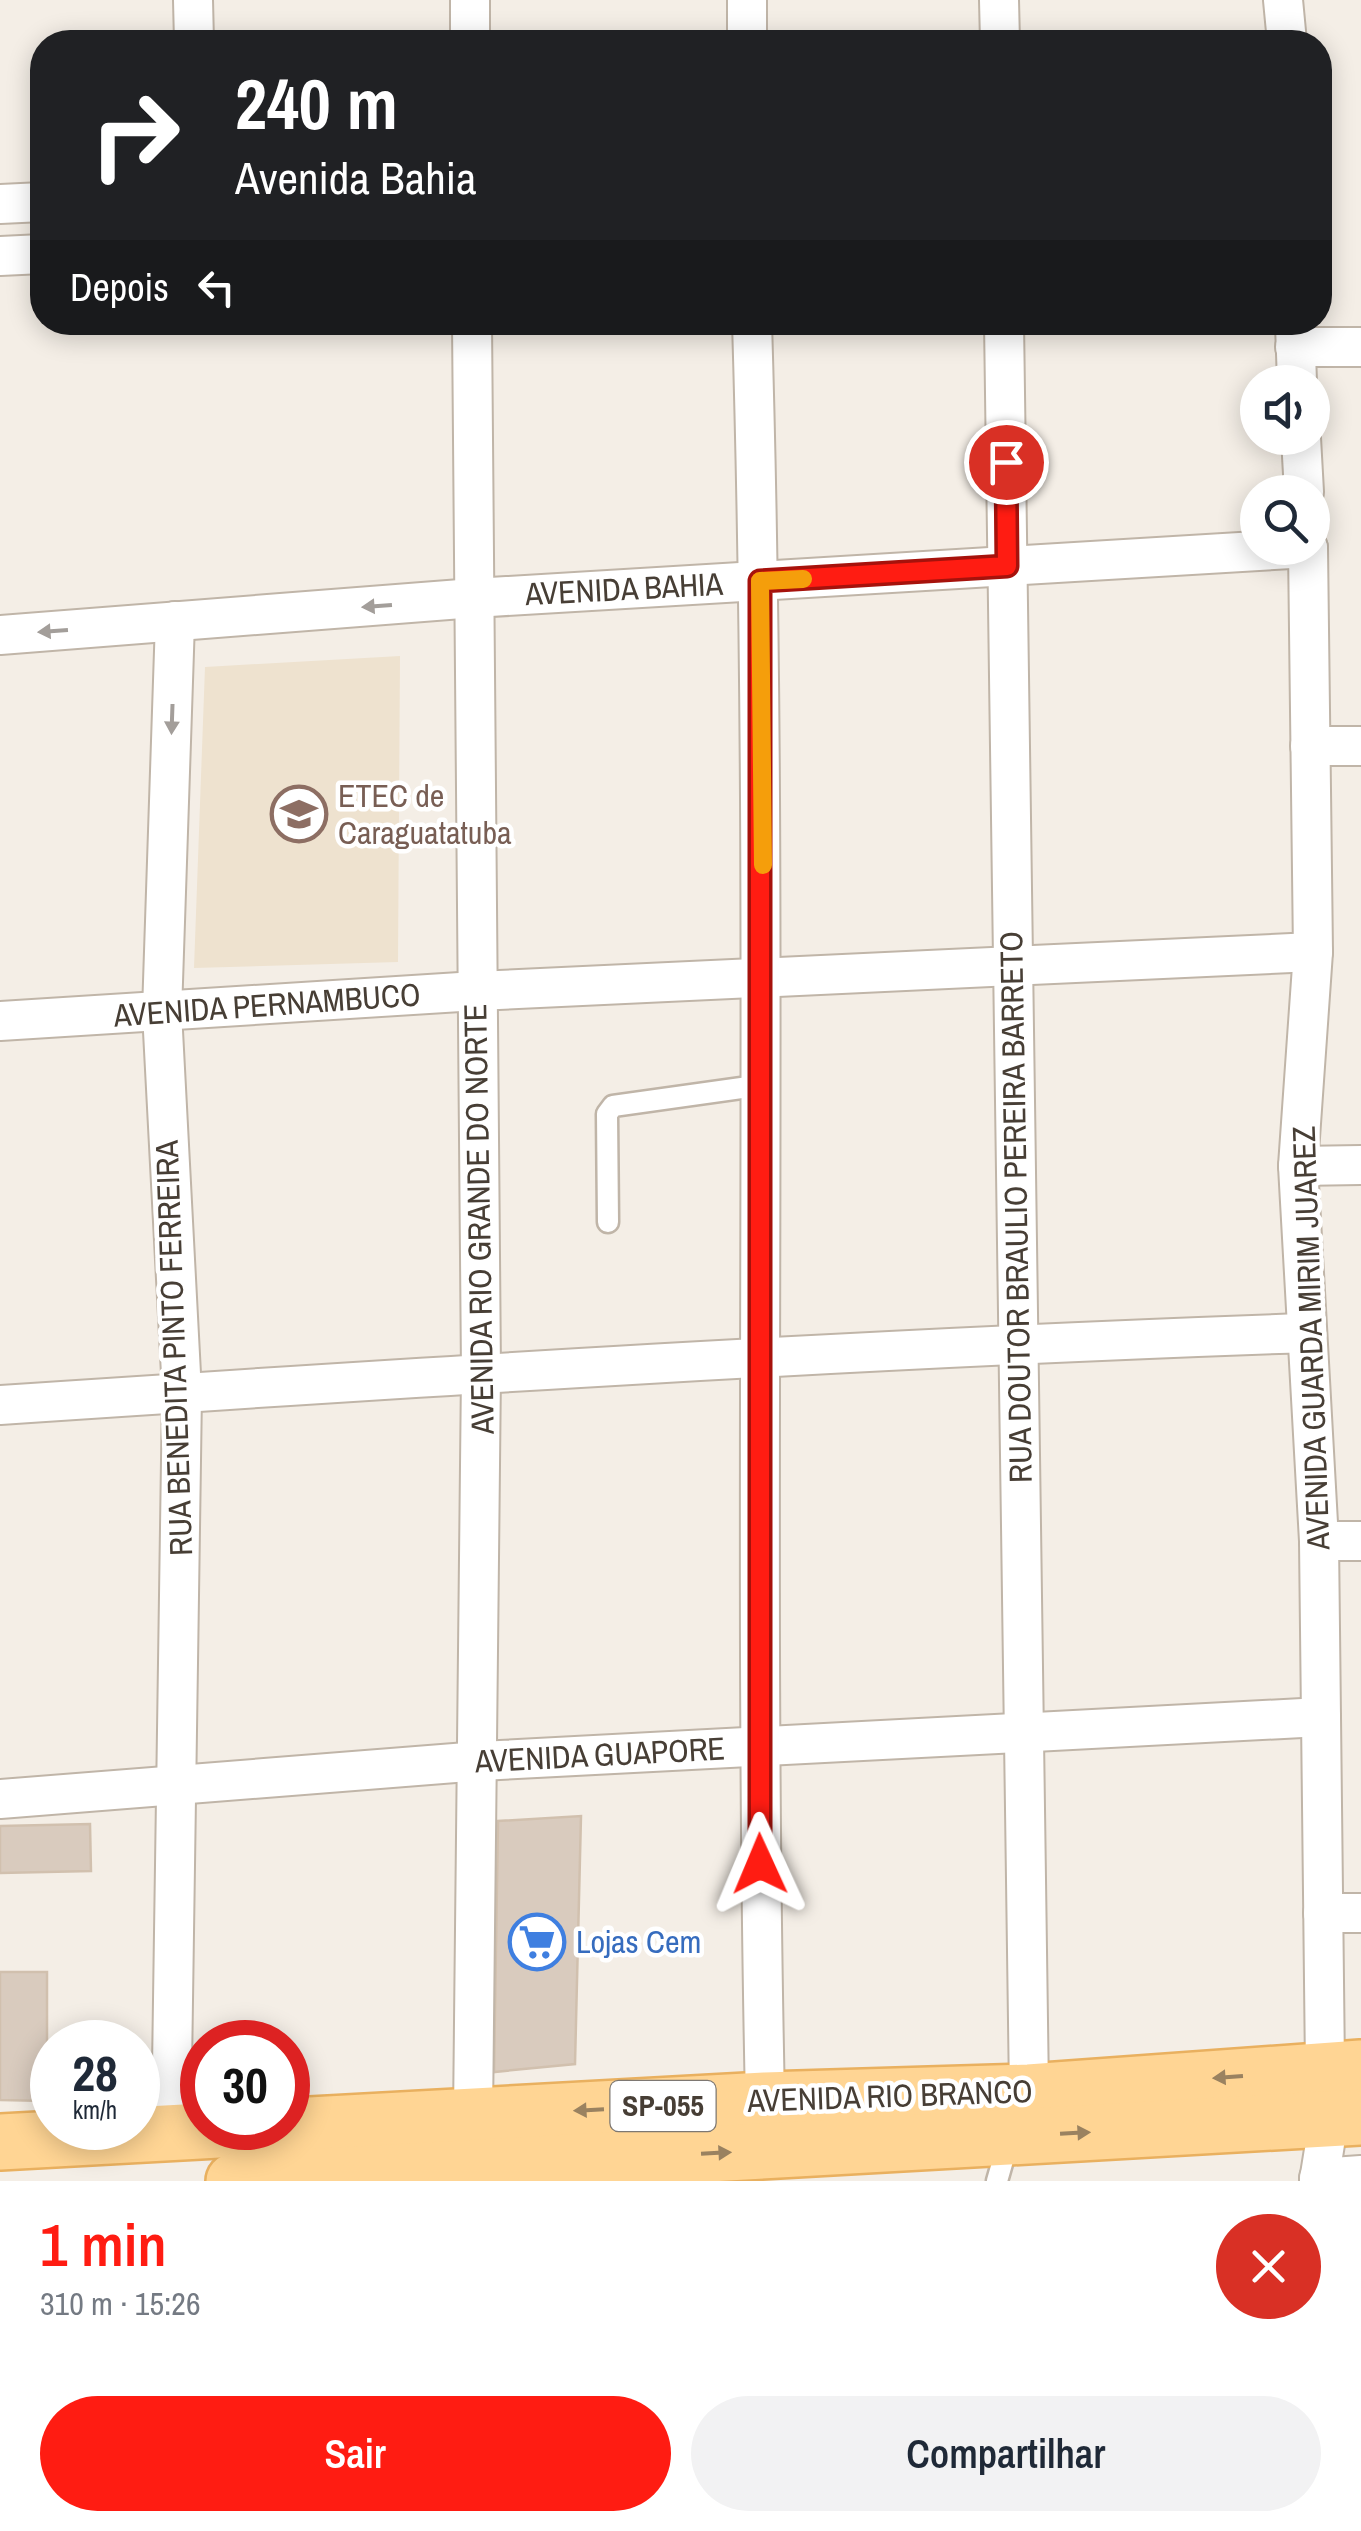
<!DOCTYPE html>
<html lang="pt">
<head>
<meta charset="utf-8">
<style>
  body { margin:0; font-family:"Archivo Narrow",sans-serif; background:#f2f2f3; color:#1f2937; height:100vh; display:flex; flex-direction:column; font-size:38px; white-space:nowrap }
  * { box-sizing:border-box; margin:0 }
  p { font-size:32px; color:#747a83 }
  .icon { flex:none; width:55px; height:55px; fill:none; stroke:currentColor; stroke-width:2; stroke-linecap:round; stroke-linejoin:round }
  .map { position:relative; height:2181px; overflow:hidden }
  .panel { display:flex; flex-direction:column; background:#fff; flex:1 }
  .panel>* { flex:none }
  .guide { position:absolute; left:30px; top:30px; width:1302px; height:305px; border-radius:40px; box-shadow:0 5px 25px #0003; background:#202124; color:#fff; overflow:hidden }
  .fabs { position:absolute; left:1240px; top:365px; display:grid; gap:20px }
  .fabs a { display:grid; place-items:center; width:90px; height:90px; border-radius:50%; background:#fff; box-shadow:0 5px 25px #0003; font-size:50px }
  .speed { position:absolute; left:30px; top:2020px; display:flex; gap:20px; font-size:50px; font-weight:700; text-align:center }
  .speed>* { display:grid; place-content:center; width:130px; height:130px; border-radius:50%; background:#fff; box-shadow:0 5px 25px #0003; line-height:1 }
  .speed small { font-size:25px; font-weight:400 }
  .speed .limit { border:15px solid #d22; background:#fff; color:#111 }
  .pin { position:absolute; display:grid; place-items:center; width:85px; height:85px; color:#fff; margin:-42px; border:5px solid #fff; border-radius:50%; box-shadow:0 2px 10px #0007 }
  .me { position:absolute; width:110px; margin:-55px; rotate:359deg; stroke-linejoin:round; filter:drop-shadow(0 0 8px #0008) }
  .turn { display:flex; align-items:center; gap:35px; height:210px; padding:0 40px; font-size:45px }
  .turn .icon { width:130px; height:130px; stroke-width:2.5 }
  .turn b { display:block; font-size:70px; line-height:85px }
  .then { display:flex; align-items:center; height:95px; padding:0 40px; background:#0003; gap:20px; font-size:38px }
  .round { display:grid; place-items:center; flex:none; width:105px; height:105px; border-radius:52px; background:#f2f2f3 }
  .head { display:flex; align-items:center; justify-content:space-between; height:170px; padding:0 40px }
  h1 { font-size:60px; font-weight:600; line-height:75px; color:#ff1c12 }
  .button { display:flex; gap:20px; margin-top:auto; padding:20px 40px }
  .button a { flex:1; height:115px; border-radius:60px; background:#ff1c12; color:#fff; font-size:40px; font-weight:600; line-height:115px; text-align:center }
  .button a+a { background:#f2f2f3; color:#1f2937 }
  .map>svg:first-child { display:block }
  .education { fill:#eee2cf }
  .building { fill:#d9cbbe; stroke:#d1c0ae; stroke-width:2.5 }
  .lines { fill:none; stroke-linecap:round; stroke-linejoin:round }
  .service-casing { stroke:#c0b5a8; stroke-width:25 }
  .minor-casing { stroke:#c0b5a8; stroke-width:42 }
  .primary-casing { stroke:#e9b05f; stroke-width:60 }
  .service { stroke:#fff; stroke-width:20 }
  .minor { stroke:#fff; stroke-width:38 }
  .primary { stroke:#ffd594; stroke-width:55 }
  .oneway { fill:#a39e9a }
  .oneway2 { fill:#9a8260 }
  .route-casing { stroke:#a6120c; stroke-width:25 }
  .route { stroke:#ff1c12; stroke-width:18 }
  .slow { stroke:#f59e0b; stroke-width:18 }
  .labels { text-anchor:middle; stroke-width:9; stroke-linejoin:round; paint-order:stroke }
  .shield { fill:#fff; stroke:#7e7872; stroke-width:2.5 }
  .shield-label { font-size:30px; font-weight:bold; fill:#473e35 }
  .street-label { font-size:32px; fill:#473e35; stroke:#fff }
  .education-label { font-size:32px; fill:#785e54; stroke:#fff; text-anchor:start }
  .shop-label { font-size:32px; fill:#366cbe; stroke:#fff; text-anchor:start }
</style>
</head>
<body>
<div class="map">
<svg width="1361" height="2181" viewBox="0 0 1361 2181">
  <rect width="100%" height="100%" fill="#f4eee6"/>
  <!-- education -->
  <polygon class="education" points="400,656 398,962 194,968 205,667"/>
  <!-- building -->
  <g class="building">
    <polygon points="581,1816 575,2064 494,2072 498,1821"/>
    <polygon points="90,1824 91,1871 0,1873 0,1826"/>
    <polygon points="0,1972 47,1972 47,2101 0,2100"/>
  </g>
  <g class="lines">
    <!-- service casing -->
    <g class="service-casing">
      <g id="service">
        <polyline points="608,1222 607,1114 613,1106 763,1085"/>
        <polyline points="997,2181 1009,2139"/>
      </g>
    </g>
    <!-- minor casing -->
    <g class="minor-casing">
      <g id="minor">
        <polyline points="193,0 194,42"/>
        <polyline points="470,0 470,42"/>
        <polyline points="747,0 747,42"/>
        <polyline points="999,0 1000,42"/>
        <polyline points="1283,0 1287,42"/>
        <polyline points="0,204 42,202"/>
        <polyline points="0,256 42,254"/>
        <polyline points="472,322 481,1372 473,2116"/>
        <path d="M752,322C770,915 752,1508 765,2100"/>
        <polyline points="1004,322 1029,2092"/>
        <polyline points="1295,325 1297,382"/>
        <polyline points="1295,347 1361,347"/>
        <polyline points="1301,438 1304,492"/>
        <polyline points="1308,548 1313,952 1298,1166 1319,1541 1325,2069"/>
        <polyline points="0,635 474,598 1308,548"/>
        <polyline points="1310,746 1361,746"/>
        <polyline points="0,1021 476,991 1313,952"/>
        <polyline points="1298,1166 1361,1165"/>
        <path d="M0,1405C435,1376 870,1348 1306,1333"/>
        <polyline points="1319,1541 1361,1541"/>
        <polyline points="0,1799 480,1761 1321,1717"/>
        <polyline points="1323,1913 1361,1913"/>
        <polyline points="171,2135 182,1393 162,1012 175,621"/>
        <polyline points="1319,2178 1361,2175"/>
        <polyline points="1319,2181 1329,2119"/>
      </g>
    </g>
    <!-- primary casing -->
    <g class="primary-casing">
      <g id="primary">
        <polyline points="0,2142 765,2100 1029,2092 1361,2068"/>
        <polyline points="234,2181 1361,2117"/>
      </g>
    </g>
    <!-- service -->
    <use href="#service" class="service"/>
    <!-- minor -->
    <use href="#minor" class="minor"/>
    <!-- primary -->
    <use href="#primary" class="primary"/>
  </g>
  <!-- one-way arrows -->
  <defs><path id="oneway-solid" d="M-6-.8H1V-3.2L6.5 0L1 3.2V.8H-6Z" transform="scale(2.5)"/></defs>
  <g class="oneway">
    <use href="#oneway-solid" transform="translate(377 606) rotate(176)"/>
    <use href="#oneway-solid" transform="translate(53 631) rotate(176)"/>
    <use href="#oneway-solid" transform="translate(172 719) rotate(92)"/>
  </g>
  <g class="oneway2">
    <use href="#oneway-solid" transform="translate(1228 2077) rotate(176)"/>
    <use href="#oneway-solid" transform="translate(589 2110) rotate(177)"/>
    <use href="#oneway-solid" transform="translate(1075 2133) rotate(-3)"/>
    <use href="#oneway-solid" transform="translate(716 2153) rotate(-3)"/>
  </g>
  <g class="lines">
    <!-- route casing -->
    <g class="route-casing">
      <polyline id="route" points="760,1864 760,581 1007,566 1006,462"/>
    </g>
    <!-- route -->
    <use href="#route" class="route"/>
    <!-- slow -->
    <polyline class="slow" points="763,865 760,581 803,579"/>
  </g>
  <!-- icons -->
  <defs>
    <g id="university-ring" transform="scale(2.875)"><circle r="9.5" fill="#fff" stroke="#8d6e63" stroke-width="1.5"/><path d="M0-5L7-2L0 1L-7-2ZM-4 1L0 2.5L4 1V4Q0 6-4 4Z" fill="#8d6e63"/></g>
    <g id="supermarket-ring" transform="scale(2.875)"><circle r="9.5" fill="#fff" stroke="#3f7fe0" stroke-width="1.5"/><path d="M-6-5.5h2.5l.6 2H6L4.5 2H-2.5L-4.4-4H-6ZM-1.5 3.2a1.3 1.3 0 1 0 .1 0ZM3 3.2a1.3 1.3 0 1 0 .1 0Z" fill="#3f7fe0"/></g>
  </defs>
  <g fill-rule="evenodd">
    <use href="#university-ring" x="299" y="814"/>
    <use href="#supermarket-ring" x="537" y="1942"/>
  </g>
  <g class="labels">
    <!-- shield labels -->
    <rect class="shield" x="610.5" y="2081" width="105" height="50" rx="8"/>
    <g class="shield-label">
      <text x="663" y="2116">SP-055</text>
    </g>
    <!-- street labels -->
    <g class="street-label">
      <text transform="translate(624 589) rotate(-3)" y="11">AVENIDA BAHIA</text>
      <text transform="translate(267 1005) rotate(-4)" y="11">AVENIDA PERNAMBUCO</text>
      <text transform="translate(1016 1207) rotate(-91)" y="11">RUA DOUTOR BRAULIO PEREIRA BARRETO</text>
      <text transform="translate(479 1219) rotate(-91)" y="11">AVENIDA RIO GRANDE DO NORTE</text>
      <text transform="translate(1311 1338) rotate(-92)" y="11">AVENIDA GUARDA MIRIM JUAREZ</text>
      <text transform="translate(174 1348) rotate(-92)" y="11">RUA BENEDITA PINTO FERREIRA</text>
      <text transform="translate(600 1755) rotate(-3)" y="11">AVENIDA GUAPORE</text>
      <text transform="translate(890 2096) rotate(-2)" y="11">AVENIDA RIO BRANCO</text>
    </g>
    <!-- education labels -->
    <g class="education-label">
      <text x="338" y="807">ETEC de<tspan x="338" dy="37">Caraguatatuba</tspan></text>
    </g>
    <!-- shop labels -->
    <g class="shop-label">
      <text x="576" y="1953">Lojas Cem</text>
    </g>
  </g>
</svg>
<div class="fabs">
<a><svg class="icon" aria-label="sound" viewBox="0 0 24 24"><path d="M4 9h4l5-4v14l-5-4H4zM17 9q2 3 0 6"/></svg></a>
<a><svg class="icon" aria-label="search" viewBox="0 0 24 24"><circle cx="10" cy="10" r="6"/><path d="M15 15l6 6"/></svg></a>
</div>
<div class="speed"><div>28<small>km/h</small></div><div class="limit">30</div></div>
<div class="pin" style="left:1006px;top:462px;background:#d93025"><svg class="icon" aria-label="arrive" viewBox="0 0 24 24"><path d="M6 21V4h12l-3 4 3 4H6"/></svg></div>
<svg class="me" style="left:760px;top:1864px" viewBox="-20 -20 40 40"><path d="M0-17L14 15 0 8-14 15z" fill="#ff1c12" stroke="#fff" stroke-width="4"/></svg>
<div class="guide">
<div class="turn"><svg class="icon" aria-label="right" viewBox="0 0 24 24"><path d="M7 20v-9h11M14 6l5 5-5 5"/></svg><div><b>240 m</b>Avenida Bahia</div></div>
<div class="then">Depois<svg class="icon" aria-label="left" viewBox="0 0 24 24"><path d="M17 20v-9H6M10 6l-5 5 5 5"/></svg></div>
</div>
</div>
<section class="panel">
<div class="head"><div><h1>1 min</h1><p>310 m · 15:26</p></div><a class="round" style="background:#d93025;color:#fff"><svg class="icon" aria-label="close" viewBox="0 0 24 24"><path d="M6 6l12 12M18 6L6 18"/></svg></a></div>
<div class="button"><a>Sair</a><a>Compartilhar</a></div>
</section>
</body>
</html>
